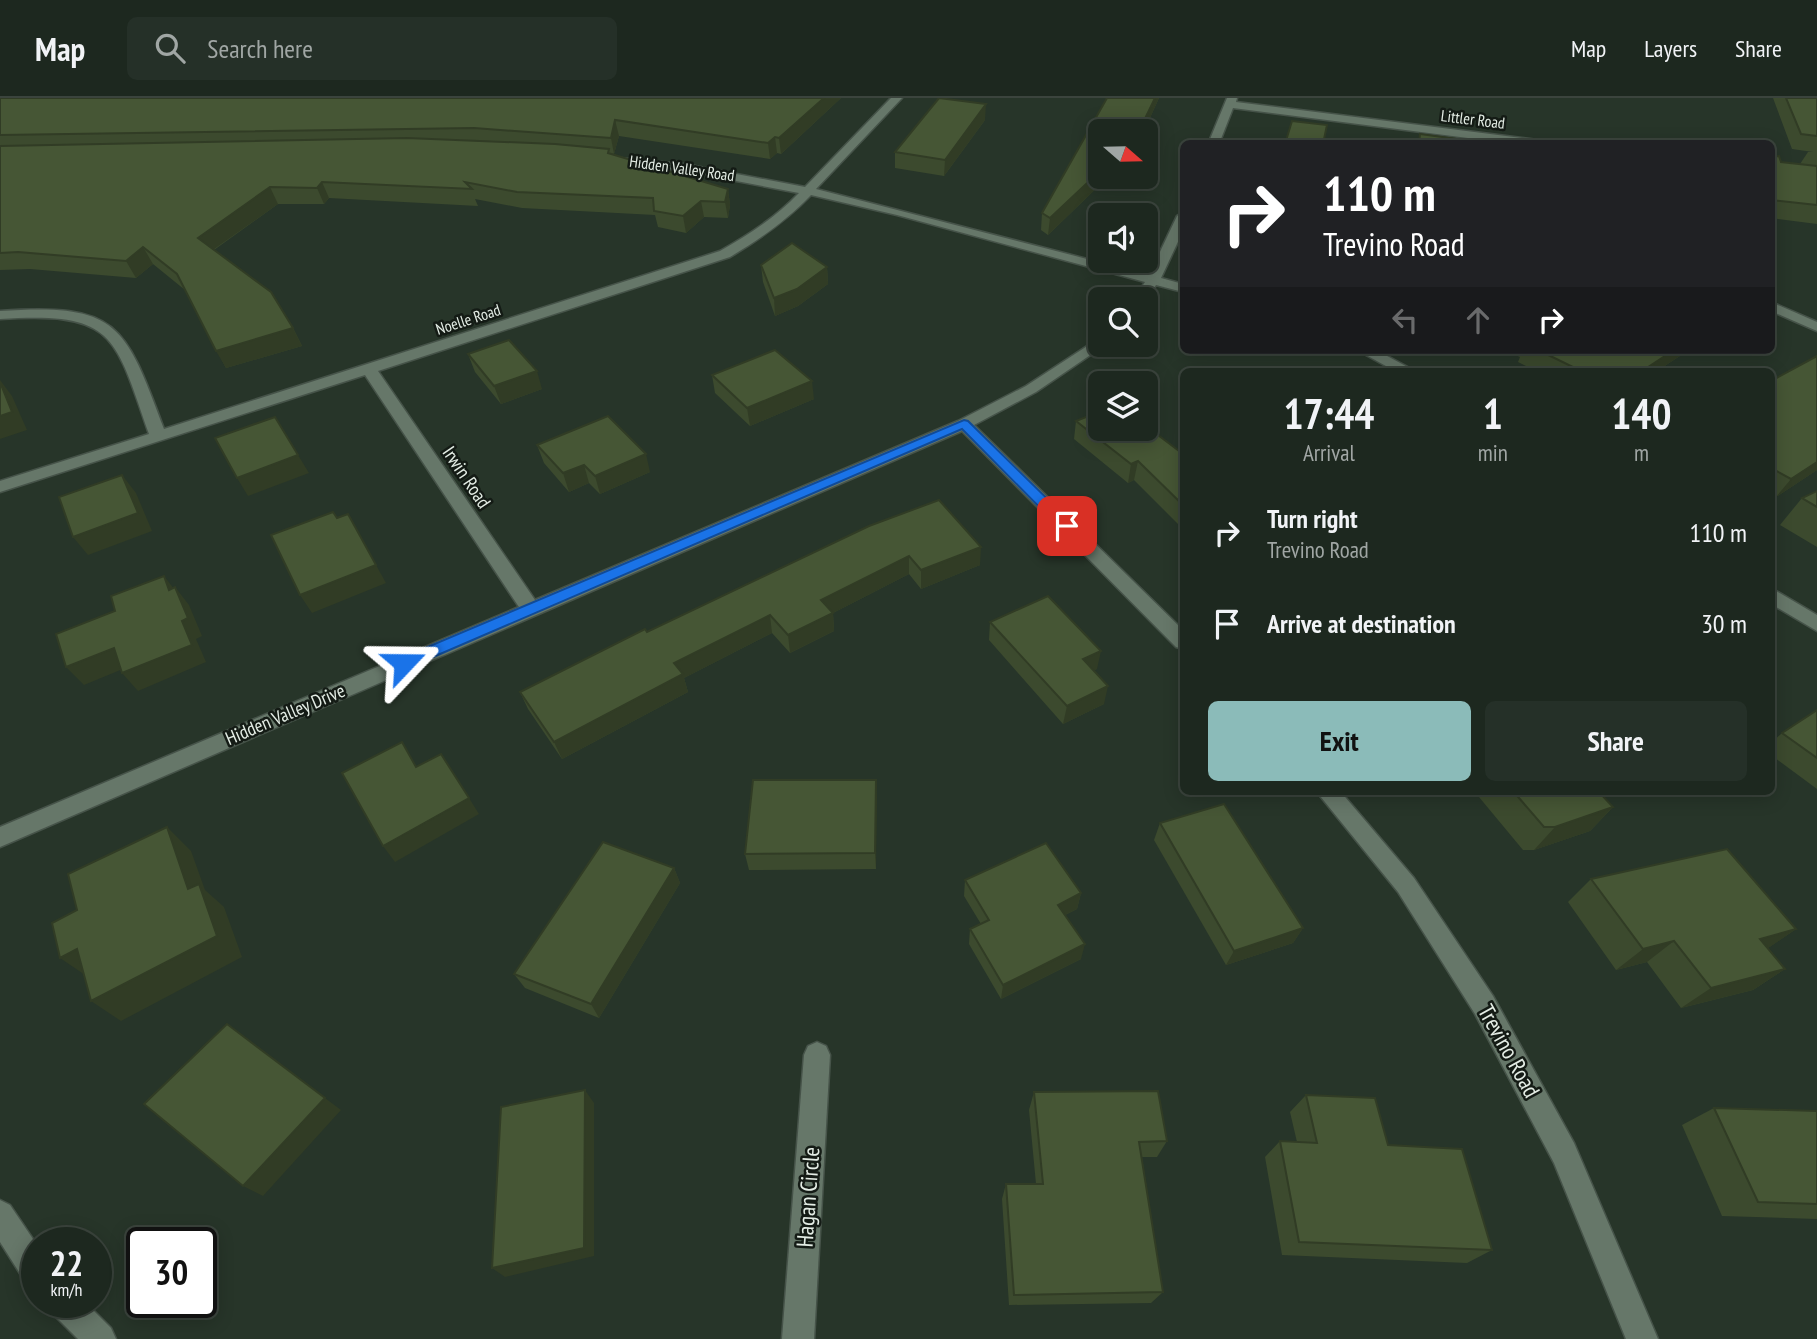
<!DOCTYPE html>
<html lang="en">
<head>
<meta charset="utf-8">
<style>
  body { margin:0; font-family:"PT Sans Narrow",sans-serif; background:#253028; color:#f1f3f6; height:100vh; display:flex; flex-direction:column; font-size:26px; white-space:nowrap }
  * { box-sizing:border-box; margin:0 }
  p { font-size:23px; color:#a0a6a4 }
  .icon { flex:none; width:38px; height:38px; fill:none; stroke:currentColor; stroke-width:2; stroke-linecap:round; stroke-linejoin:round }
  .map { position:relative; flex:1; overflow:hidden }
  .side { position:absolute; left:1180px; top:270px; width:595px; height:427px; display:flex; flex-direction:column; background:#1d281f; border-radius:10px; box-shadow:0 4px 18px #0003,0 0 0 2px #3b443d }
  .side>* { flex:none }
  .top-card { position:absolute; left:1180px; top:42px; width:595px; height:214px; border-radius:10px; box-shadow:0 4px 18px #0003,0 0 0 2px #3b443d; background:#202124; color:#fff; overflow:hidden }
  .needle { width:46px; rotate:110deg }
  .fabs { position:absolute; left:1088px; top:21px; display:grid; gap:14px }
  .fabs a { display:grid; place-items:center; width:70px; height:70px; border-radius:10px; background:#1d281f; box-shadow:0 4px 18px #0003,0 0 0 2px #3b443d; font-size:35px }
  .speed { position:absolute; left:21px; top:1129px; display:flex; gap:14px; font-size:35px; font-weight:700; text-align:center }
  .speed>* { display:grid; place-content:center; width:91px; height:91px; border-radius:50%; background:#1d281f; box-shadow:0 4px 18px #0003,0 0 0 2px #3b443d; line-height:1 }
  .speed small { font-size:18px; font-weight:400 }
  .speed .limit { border:4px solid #111; border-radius:10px; background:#fff; color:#111 }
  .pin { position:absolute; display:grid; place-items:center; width:60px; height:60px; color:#fff; margin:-30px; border-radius:14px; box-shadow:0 4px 10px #0006 }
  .me { position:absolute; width:77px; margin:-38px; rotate:67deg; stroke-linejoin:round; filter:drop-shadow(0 0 5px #0008) }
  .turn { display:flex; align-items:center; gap:24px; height:147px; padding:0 28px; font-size:32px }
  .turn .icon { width:91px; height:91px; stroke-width:2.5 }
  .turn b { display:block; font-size:49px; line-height:60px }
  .lanes { display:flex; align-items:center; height:66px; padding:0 28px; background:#0003; justify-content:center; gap:35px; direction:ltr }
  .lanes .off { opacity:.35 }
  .eta { display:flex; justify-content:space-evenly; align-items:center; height:119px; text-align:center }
  .eta b { font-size:42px; font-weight:700; line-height:49px }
  .primary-button { display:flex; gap:14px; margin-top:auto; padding:14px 28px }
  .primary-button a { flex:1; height:80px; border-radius:10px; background:#8bbbb9; color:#111; font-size:28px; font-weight:700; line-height:80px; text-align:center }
  .primary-button a+a { background:#253028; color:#f1f3f6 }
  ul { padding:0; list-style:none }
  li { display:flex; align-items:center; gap:21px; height:91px; padding:0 28px }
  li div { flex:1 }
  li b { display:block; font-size:26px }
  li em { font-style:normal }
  header { display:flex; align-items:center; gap:42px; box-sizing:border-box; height:98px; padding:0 35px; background:#1d281f; border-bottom:2px solid #3b443d }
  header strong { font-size:33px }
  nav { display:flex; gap:38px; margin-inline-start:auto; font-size:24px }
  .search { width:490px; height:63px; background:#253028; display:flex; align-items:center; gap:18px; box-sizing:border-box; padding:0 24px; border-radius:10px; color:#a0a6a4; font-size:26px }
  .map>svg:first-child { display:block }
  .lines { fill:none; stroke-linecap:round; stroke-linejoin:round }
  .minor-casing { stroke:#465349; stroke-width:3 }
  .minor { fill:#667769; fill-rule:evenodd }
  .wall { fill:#3c4a2e }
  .shaded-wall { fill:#313c25 }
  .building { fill:#465635; stroke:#313c25; stroke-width:2 }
  .route { fill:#1a73e8; stroke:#114b97; stroke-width:2 }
  .labels { text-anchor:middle; stroke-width:5; stroke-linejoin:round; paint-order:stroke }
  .far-street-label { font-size:16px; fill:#e4ede5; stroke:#141b15 }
  .street-label { font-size:19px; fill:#e4ede5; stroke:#141b15 }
  .near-street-label { font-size:23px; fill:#e4ede5; stroke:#141b15 }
</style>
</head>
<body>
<header>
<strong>Map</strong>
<div class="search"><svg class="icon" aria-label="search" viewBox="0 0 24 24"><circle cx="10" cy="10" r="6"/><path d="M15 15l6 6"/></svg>Search here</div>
<nav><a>Map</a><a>Layers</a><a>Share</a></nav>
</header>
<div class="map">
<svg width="1817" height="1241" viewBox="0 0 1817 1241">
  <rect width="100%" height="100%" fill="#273529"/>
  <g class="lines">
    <!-- minor casing -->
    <g class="minor-casing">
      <g id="minor">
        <path d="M891,0H902L816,91L1149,177L1177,118L1183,114V133L1161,180L1183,186V194L1156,187L1146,203V201H1134L1145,184L897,117L811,97C786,123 760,141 730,159L378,273L535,502L958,323L1026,288L1101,239V247H1105L1036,294L974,327L1183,532V551L1176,549L962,333L0,749V729L519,509L365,277L0,394V383L149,336C114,235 114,214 0,221V213C118,205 125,226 164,331L720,153C750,136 776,119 799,95L684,73L611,64L605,61L607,59L684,66L805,89Z"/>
        <polygon points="1227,0 1237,0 1236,4 1545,43 1550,46 1515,46 1233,10 1219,46 1208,46"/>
        <polygon points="1771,204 1817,224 1817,233 1771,213"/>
        <polygon points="1357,252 1376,252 1415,273 1395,273"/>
        <polygon points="1771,490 1817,517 1817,533 1771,506"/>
        <polygon points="1316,693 1340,693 1414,780 1493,898 1574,1045 1658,1241 1626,1241 1554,1065 1475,916 1398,794"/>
        <polygon points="817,944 826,948 830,957 814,1241 782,1241 804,957 808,948"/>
        <polygon points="0,1102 10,1107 37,1147 37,1189 26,1185 0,1144"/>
        <polygon points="48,1204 85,1204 111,1230 116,1241 78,1241 52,1215"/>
      </g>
    </g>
    <!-- minor -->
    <use href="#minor" class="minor"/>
  </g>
  <!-- wall -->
  <g class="wall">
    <polygon points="0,0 841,0 781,56 777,55 770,61 619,38 614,56 610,55 728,91 730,107 728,120 704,119 686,135 658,129 655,117 522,110 475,101 478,108 329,100 324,106 278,106 214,152 293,230 302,248 226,270 185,192 153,166 136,180 30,171 0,172"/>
    <polygon points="1107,0 1159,0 1144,33 1101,33 1101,79 1108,79 1048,137 1041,132 1042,115"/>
    <polygon points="1773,0 1817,0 1817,126 1771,120 1771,59 1781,64 1800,66 1808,54 1813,54 1792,51"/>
    <polygon points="985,22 944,78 895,70 895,54"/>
    <polygon points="761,167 827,169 828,186 798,208 775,218 763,184"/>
    <polygon points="1503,252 1689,252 1657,273 1536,273 1518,264 1520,259"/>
    <polygon points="468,256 542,291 501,306 475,274"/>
    <polygon points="1817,258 1817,372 1776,399 1771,396 1771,283"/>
    <polygon points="712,277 814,301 750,328 715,295"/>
    <polygon points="1076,323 1183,356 1183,431 1134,382 1128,385 1074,341"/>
    <polygon points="537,347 650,374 600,396 589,385 569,394 544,365"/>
    <polygon points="1817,393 1817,449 1780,427 1802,400"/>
    <polygon points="869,428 980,467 921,491 909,476 833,515 834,533 790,555 772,535 684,580 688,594 562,661 528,611 520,594"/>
    <polygon points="990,524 1097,571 1093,572 1104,606 1063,626 989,542"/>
    <polygon points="1817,612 1817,691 1771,657 1771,645 1782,635"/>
    <polygon points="876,682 876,771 749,772 745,756"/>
    <polygon points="1474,693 1598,693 1613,709 1590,733 1534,752 1523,752"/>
    <polygon points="1160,725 1303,830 1293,845 1226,867 1154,742"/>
    <polygon points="674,770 680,785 599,920 525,890 514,876"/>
    <polygon points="1591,781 1796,831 1768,850 1785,871 1753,892 1681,910 1647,864 1616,872 1568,804"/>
    <polygon points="965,782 1081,795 1077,811 1065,817 1081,861 1001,901 969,846 970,831 981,826 964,798"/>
    <polygon points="1034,994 1167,1043 1157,1059 1142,1059 1163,1194 1151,1205 1009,1207 1002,1101 1006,1086 1036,1086 1029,1012"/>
    <polygon points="1306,997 1388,1047 1492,1152 1467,1165 1282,1157 1265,1059 1280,1043 1297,1044 1290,1014"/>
    <polygon points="1714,1010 1817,1013 1817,1121 1722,1118 1682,1027"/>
  </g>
  <!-- shaded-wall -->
  <g class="shaded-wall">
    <polygon points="824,0 841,0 781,56 779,40"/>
    <polygon points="1155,0 1159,0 1144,33 1139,33"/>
    <polygon points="986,6 985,22 944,78 945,62"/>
    <polygon points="615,22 619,38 614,56 611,40"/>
    <polygon points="775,39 777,55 770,61 768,45"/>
    <polygon points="1101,72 1101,79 1108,79 1048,137 1050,120"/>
    <polygon points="322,84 329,100 324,106 317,90"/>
    <polygon points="270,89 278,106 207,156 198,140"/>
    <polygon points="728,91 730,107 728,120 725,104"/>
    <polygon points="701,103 704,119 686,135 683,118"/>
    <polygon points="143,149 153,166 136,180 126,163"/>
    <polygon points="827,169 828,186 798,208 775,218 774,200"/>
    <polygon points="293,230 302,248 226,270 216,253"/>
    <polygon points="1674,252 1689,252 1657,273 1642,273"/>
    <polygon points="537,273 542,291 501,306 494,288"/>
    <polygon points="0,282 12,298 27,332 0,341"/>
    <polygon points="812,283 814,301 750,328 747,310"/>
    <polygon points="646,356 650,374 600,396 595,378"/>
    <polygon points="298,357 309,375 248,398 237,380"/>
    <polygon points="1138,363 1134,382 1128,385 1131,366"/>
    <polygon points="1817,364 1817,372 1776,399 1791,381"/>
    <polygon points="584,367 589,385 569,394 563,375"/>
    <polygon points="122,377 136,395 152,433 88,457 73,439"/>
    <polygon points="981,449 980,467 921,491 921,472"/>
    <polygon points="909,458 909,476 833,515 834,533 790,555 788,537 821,502"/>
    <polygon points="376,467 386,485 312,515 300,497"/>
    <polygon points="164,478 178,496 169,492"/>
    <polygon points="175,489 189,507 202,538 196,541 206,564 138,593 122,575 182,523"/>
    <polygon points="770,517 772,535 684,580 688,594 562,661 554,644 674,565"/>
    <polygon points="114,550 130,568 84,587 66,569"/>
    <polygon points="1101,553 1097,571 1079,579 1083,561"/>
    <polygon points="1108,588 1104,606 1063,626 1067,608"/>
    <polygon points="876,682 877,699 876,771 875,755"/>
    <polygon points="469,700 479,716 395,764 383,748"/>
    <polygon points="1613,709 1590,733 1534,752 1555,729"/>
    <polygon points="167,729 191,753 205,792 224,809 242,859 121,923 91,903 188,791"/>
    <polygon points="674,770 680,785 599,920 591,906"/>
    <polygon points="1081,795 1077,811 1055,822 1058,807"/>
    <polygon points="1303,830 1293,845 1226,867 1234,853"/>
    <polygon points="1796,831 1764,853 1760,841"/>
    <polygon points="1674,843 1647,864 1616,872 1643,851"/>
    <polygon points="1085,846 1081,861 1001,901 1003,887"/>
    <polygon points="77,851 91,881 60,860"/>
    <polygon points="1785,871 1753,892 1681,910 1711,890"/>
    <polygon points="245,940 341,1012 263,1098 243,1088"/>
    <polygon points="585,992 594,1005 594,1158 505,1179 492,1170"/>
  </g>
  <!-- building -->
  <g class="building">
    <polygon points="0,0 824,0 779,40 775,39 768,45 615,22 611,40 474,30 0,37"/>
    <polygon points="939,0 986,6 945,62 895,54"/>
    <polygon points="1107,0 1155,0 1139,33 1101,33 1101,72 1050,120 1042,115"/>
    <polygon points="1786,0 1817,0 1817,38 1801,36"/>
    <polygon points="1292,23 1327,27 1323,46 1285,46"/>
    <polygon points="1420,36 1494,46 1419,46"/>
    <polygon points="407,40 555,46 609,51 608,55 728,91 725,104 701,103 683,118 654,113 653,100 517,94 465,84 472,91 322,84 317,90 270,89 198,140 271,194 293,230 216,253 177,176 143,149 126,163 18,154 0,155 0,48"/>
    <polygon points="1779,58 1781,64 1817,68 1817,107 1771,102 1771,59"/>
    <polygon points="792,145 827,169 797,191 774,200 761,167"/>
    <polygon points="509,242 537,273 494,288 468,256"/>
    <polygon points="775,252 812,283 747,310 712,277"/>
    <polygon points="1538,252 1674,252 1642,273 1581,273"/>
    <polygon points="1817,258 1817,364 1791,381 1771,370 1771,283"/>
    <polygon points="0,284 12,314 0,318"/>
    <polygon points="1101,313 1101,331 1146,331 1146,328 1183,356 1183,407 1138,363 1131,366 1076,323"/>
    <polygon points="608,318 646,356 595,378 584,367 563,375 537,347"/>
    <polygon points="275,319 298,357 237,380 215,340"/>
    <polygon points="122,377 138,415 73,439 59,399"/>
    <polygon points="1817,393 1817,409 1802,400"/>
    <polygon points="939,402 981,449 921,472 909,458 821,502 833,515 788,537 770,517 674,565 683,576 554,644 520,594 645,531 647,534 869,428"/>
    <polygon points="333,414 337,420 348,416 376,467 300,497 271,437"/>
    <polygon points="164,478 169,492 175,489 188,520 182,523 192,547 122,575 114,550 66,569 56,536 115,513 111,498"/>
    <polygon points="1048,498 1101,553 1083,561 1108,588 1067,608 990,524"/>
    <polygon points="1817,612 1817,660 1782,635"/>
    <polygon points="402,644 416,669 441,656 469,700 383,748 342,675"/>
    <polygon points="753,682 876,682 875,755 745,756"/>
    <polygon points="1513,693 1598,693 1613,709 1555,729 1544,729"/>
    <polygon points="1224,706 1303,830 1234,853 1160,725"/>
    <polygon points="167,729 188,791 199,786 217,838 91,903 77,851 60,860 52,825 77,812 68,776"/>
    <polygon points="603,744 674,770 591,906 514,876"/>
    <polygon points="1046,745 1081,795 1058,807 1085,846 1003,887 970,831 989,822 965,782"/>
    <polygon points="1727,751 1796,831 1760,841 1785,871 1711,890 1674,843 1643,851 1591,781"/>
    <polygon points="227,926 325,1000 243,1088 144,1006"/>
    <polygon points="585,992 584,1150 492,1170 501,1009"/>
    <polygon points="1158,993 1167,1043 1139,1044 1163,1194 1014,1197 1006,1086 1043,1086 1034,994"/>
    <polygon points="1306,997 1375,1000 1388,1047 1462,1051 1492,1152 1299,1144 1280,1043 1317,1045"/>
    <polygon points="1714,1010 1817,1013 1817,1106 1758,1104"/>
  </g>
  <!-- route -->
  <polygon class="route" points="964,322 968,323 1072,425 1072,432 1062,432 962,331 410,569 404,571 397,565 399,561"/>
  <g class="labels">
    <!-- far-street labels -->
    <g class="far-street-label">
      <text transform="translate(1473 21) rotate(7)" y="6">Littler Road</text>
      <text transform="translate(682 70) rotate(8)" y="6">Hidden Valley Road</text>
      <text transform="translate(468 221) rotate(-18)" y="6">Noelle Road</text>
    </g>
    <!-- street labels -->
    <g class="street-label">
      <text transform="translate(467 379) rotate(56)" y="7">Irwin Road</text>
      <text transform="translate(285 616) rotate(-23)" y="7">Hidden Valley Drive</text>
    </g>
    <!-- near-street labels -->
    <g class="near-street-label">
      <text transform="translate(1509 953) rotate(61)" y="8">Trevino Road</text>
      <text transform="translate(808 1099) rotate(-86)" y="8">Hagan Circle</text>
    </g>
  </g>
</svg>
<div class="fabs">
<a><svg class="needle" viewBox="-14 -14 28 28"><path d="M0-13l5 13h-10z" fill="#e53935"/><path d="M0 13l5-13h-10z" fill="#a0a6a4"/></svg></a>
<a><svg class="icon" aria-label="sound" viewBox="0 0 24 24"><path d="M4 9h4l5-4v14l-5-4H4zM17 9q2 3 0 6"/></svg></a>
<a><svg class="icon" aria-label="search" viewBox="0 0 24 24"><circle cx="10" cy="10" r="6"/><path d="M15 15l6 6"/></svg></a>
<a><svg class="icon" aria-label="layers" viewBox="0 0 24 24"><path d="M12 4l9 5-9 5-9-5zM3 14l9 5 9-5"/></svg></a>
</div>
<div class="speed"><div>22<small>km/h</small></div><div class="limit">30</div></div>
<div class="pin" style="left:1067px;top:428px;background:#d93025"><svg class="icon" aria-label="arrive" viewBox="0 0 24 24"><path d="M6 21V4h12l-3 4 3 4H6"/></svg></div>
<svg class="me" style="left:404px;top:565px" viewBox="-20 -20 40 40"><path d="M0-17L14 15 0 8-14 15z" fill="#1a73e8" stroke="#fff" stroke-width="4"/></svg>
<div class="top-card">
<div class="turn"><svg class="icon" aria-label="right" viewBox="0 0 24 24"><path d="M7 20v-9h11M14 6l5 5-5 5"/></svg><div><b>110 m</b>Trevino Road</div></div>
<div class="lanes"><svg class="icon off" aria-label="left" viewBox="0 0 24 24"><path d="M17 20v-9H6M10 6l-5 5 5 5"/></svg><svg class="icon off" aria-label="ahead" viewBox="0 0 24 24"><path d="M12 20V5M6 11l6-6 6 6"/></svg><svg class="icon" aria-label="right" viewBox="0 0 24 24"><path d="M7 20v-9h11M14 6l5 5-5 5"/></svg></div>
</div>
<section class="side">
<div class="eta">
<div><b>17:44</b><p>Arrival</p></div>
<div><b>1</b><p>min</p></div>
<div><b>140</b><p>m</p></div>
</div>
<ul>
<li><svg class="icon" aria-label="right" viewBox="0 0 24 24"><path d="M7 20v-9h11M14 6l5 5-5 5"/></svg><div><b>Turn right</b><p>Trevino Road</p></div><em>110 m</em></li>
<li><svg class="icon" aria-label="arrive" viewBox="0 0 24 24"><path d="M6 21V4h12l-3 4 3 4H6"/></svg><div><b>Arrive at destination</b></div><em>30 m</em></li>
</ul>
<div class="primary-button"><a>Exit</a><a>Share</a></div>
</section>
</div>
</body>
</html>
